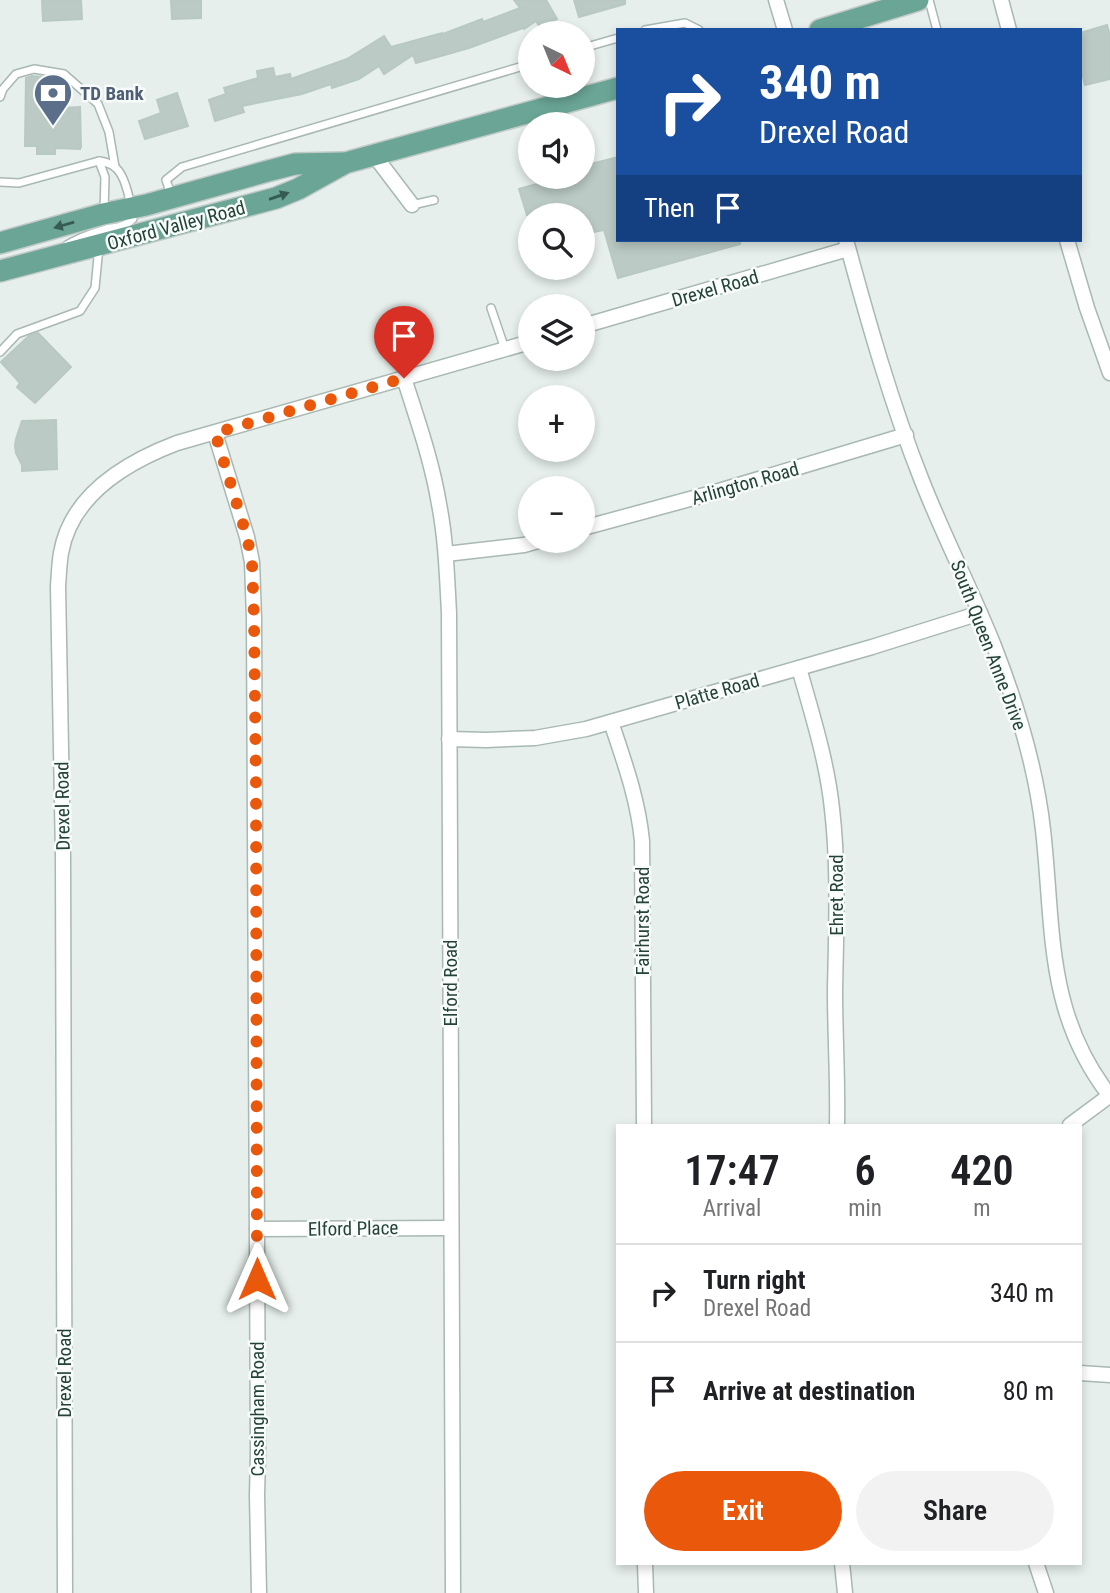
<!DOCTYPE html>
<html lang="en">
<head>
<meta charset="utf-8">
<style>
  body { margin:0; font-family:"Roboto Condensed",sans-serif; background:#f2f2f2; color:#202124; height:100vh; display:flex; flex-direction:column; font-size:26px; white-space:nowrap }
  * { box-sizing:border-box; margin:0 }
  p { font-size:23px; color:#757577 }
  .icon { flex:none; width:38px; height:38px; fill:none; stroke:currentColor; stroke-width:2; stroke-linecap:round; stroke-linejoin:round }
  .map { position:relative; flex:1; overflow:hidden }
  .drawer { position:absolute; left:616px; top:1124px; width:466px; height:441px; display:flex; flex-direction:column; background:#fff; border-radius:0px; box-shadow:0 4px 10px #0003 }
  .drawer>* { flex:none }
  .banner { position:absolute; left:616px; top:28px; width:466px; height:214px; border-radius:0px; box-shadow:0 4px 10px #0003; background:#1a4fa0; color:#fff; overflow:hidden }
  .needle { width:46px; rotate:137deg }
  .tools { position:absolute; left:518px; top:21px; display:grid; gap:14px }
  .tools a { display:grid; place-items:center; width:77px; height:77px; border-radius:50%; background:#fff; box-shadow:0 4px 10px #0003; font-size:35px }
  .pin { position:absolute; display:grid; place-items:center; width:60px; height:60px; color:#fff; margin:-72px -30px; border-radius:50% 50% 50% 0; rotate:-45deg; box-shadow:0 0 7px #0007 }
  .pin .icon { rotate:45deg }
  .me { position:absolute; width:77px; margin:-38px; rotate:0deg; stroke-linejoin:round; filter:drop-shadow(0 0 5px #0008) }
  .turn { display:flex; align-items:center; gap:24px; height:147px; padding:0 28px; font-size:32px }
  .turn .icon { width:91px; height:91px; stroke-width:2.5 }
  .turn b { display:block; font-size:49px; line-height:60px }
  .then { display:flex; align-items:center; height:66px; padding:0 28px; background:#0003; gap:14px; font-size:26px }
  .eta { display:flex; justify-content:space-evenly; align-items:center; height:119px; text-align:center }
  .eta b { font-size:42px; font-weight:600; line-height:49px }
  .action { display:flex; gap:14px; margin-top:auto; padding:14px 28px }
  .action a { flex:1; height:80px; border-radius:42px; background:#ea580c; color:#fff; font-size:28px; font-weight:600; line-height:80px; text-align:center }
  .action a+a { background:#f2f2f2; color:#202124 }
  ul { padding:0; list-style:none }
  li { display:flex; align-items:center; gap:21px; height:98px; padding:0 28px; border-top:2px solid #e0e0e0 }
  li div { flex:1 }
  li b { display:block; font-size:26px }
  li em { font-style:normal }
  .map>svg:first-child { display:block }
  .building { fill:#bbcac4; stroke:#b8c9c2; stroke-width:2 }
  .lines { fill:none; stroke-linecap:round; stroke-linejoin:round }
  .lane-casing { stroke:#a8b8b2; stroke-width:10 }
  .street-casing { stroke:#a8b8b2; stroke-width:17 }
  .primary-casing { stroke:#c2cac8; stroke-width:24 }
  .lane { stroke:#fff; stroke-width:7 }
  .street { stroke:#fff; stroke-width:14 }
  .primary { stroke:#6aa596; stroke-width:21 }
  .oneway { fill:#365b51 }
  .route { stroke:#ea580c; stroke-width:12; stroke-dasharray:0 21.6 }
  .labels { text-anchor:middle; stroke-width:5; stroke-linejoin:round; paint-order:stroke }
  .service-label { font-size:19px; font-weight:bold; fill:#4e5e75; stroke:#f7fbf9; text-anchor:start }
  .street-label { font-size:19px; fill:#24423a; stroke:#f7fbf9 }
</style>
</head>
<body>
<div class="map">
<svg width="1110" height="1593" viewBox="0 0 1110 1593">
  <rect width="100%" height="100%" fill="#e6efeb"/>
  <!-- building -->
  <g class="building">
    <polygon points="42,0 81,0 82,19 43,21"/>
    <polygon points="171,0 201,0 201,18 172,19"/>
    <polygon points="514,0 546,0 557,19 541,29 536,21 524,29 523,28 469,48 416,63 413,55 384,74 379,66 359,79 332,88 331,84 302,94 242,106 244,112 215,121 209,100 226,94 224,88 258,78 257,71 273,68 275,77 290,74 291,79 347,59 384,36 391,47 442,33 443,34 482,19 483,22 520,8"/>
    <polygon points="574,0 625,0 625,4 579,17"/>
    <polygon points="1107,25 1110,36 1110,79 1085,85 1080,64 1080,33"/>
    <polygon points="32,76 42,77 42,109 80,107 81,147 80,147 80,149 55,148 55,154 37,154 37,146 25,146 26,78"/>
    <polygon points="177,93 188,126 145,139 139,121 161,113 157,100"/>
    <polygon points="618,157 618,240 740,240 740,244 618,278 604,230 583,234 583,215 527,215 519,189 551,180 550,177 583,177 583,166"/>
    <polygon points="38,333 71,367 35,403 17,387 20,383 1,362 29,336"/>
    <polygon points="56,420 57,469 22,471 22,465 16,453 15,446 16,439 22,421"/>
  </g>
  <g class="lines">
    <!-- lane casing -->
    <g class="lane-casing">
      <g id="lane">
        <polyline points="929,0 937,30"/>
        <polyline points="645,30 685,23 699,30"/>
        <polyline points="583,48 618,38"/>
        <polyline points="0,97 3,89 16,74 34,69 64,74 98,104 109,132 115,167"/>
        <polyline points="99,161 105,177 104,212"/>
        <path d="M0,182L19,183L99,161C105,162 111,163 116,168C126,177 131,205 133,219C125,227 116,227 106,229C92,233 79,237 67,245"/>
        <polyline points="171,194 166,180 182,167 530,64"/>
        <polyline points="412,205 434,200"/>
        <polyline points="491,308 505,349"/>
        <polyline points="0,352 17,334 80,311 95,288 99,247"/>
      </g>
    </g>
    <!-- street casing -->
    <g class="street-casing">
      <g id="street">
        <polyline points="776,0 785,30"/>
        <polyline points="1001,0 1009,30"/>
        <polyline points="374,155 412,205"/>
        <path d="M846,240C868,321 891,403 922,481C944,537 972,591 994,646C1017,705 1036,766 1043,830C1054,927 1045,1013 1110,1096"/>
        <polyline points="1067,240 1087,308 1110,373"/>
        <polyline points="583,326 848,249"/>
        <path d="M404,378C417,419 432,461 439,504C446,540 447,577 449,613L453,1593"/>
        <polyline points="215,433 247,537 252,562 254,618 258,1454 257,1495 259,1593"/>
        <polyline points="583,528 712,493 906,435"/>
        <polyline points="446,554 524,545 538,541"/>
        <path d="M799,668C812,714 827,761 832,809C839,869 836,931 835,991C835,1036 838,1080 837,1125"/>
        <path d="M611,722C624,761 638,799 642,841L644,1125"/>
        <polyline points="449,739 486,740 535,738 586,729 872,647 980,613"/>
        <polyline points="1070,1125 1109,1096"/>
        <polyline points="257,1229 450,1228"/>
        <polyline points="1080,1373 1110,1375"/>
        <polyline points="645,1563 646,1593"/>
        <polyline points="842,1563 845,1593"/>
        <polyline points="1036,1563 1046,1593"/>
        <path d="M65,1593L63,857L58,586C59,575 59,564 61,553C71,495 127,462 177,443L530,342"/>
      </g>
    </g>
    <!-- primary casing -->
    <g class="primary-casing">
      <g id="primary">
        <polyline points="820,30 918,0"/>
        <polyline points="0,243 103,214 146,205 268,171 295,164 343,163"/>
        <polyline points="0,271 276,198 298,189 345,163 618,88"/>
      </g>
    </g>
    <!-- lane -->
    <use href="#lane" class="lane"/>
    <!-- street -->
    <use href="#street" class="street"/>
    <!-- primary -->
    <use href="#primary" class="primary"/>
  </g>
  <!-- one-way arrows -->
  <defs><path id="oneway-solid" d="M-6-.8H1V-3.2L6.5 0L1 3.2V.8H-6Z" transform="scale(1.75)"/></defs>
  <g class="oneway">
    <use href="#oneway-solid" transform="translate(279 196) rotate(-19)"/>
    <use href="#oneway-solid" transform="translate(64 225) rotate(164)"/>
  </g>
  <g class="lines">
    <!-- route -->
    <polyline class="route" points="257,1279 256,783 254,618 252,562 247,537 215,433 404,378"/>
  </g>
  <!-- icons -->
  <defs>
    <g id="bank-pin" transform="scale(2.0125)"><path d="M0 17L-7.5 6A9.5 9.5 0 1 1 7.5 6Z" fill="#5c6f8a" stroke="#f7fbf9"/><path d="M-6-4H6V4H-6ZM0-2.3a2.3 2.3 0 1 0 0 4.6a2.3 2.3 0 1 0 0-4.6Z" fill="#fff"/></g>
  </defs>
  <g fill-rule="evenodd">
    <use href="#bank-pin" x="53" y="93"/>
  </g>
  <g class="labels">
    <!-- service labels -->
    <g class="service-label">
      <text x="80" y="100">TD Bank</text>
    </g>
    <!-- street labels -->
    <g class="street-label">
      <text transform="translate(176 225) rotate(-15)" y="7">Oxford Valley Road</text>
      <text transform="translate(715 288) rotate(-16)" y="7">Drexel Road</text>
      <text transform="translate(745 483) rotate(-16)" y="7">Arlington Road</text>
      <text transform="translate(989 645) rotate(69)" y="7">South Queen Anne Drive</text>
      <text transform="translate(717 691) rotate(-16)" y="7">Platte Road</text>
      <text transform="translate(62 806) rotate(-91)" y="7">Drexel Road</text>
      <text transform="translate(836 895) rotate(-90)" y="7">Ehret Road</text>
      <text transform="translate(642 921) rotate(-90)" y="7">Fairhurst Road</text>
      <text transform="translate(450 983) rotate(-90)" y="7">Elford Road</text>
      <text transform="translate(353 1228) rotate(-1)" y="7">Elford Place</text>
      <text transform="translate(64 1373) rotate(-90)" y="7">Drexel Road</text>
      <text transform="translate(257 1409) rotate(-90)" y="7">Cassingham Road</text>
    </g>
  </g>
</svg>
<div class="tools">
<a><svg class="needle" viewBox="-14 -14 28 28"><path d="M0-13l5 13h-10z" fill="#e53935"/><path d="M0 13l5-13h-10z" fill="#757577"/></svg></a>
<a><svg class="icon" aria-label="sound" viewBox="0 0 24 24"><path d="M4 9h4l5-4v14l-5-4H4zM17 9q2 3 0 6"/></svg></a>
<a><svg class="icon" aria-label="search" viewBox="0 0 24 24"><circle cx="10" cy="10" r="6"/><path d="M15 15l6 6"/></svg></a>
<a><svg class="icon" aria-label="layers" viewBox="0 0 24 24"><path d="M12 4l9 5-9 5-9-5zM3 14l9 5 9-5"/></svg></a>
<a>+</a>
<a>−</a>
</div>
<div class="pin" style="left:404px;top:378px;background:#d93025"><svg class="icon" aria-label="arrive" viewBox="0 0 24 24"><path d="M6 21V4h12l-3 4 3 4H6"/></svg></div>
<svg class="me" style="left:257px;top:1279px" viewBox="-20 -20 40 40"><path d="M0-17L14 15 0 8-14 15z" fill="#ea580c" stroke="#fff" stroke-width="4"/></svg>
<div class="banner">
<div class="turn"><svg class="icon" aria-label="right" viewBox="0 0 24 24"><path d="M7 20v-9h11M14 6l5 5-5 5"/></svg><div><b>340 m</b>Drexel Road</div></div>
<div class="then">Then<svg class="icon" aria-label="arrive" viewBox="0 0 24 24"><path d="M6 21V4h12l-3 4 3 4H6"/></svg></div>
</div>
<section class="drawer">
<div class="eta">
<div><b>17:47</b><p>Arrival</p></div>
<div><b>6</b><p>min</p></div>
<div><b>420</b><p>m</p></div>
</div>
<ul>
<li><svg class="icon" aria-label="right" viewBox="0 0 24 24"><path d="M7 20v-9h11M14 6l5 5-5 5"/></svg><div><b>Turn right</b><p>Drexel Road</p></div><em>340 m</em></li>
<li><svg class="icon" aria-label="arrive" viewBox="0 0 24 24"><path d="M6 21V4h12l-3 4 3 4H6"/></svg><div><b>Arrive at destination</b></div><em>80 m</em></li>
</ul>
<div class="action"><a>Exit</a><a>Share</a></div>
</section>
</div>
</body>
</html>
